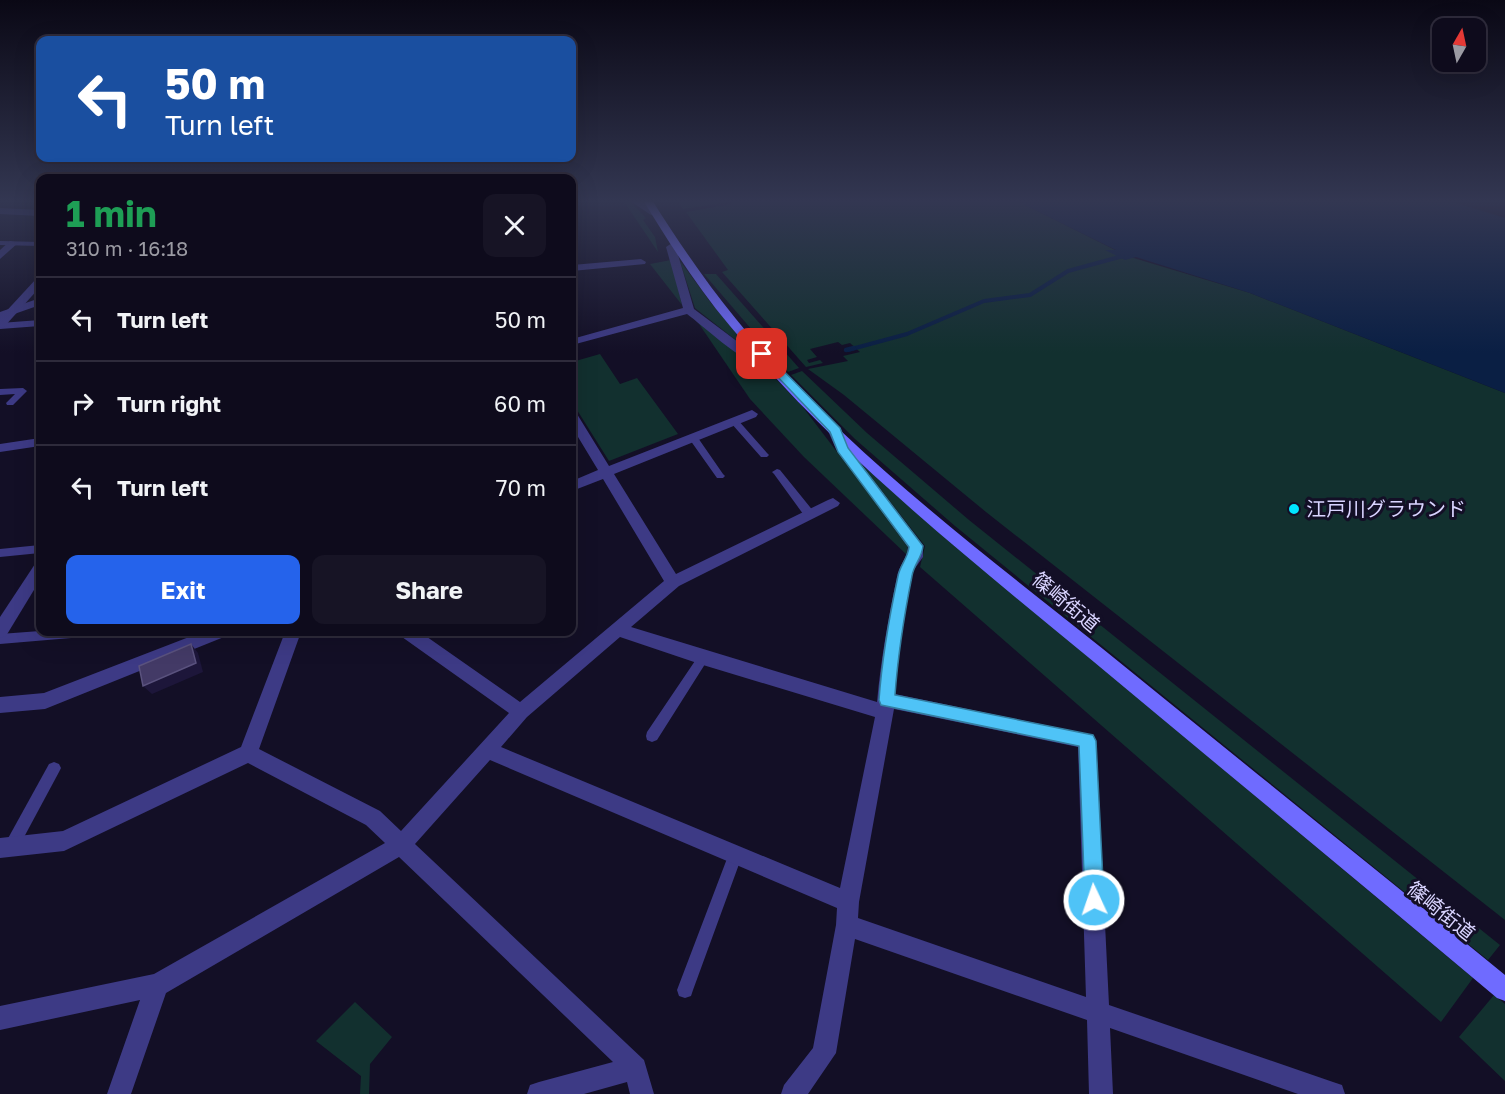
<!DOCTYPE html>
<html lang="en">
<head>
<meta charset="utf-8">
<style>
  body { margin:0; font-family:"Golos Text","Noto Sans JP",sans-serif; background:#171425; color:#f1f3f6; height:100vh; display:flex; flex-direction:column; font-size:22px; white-space:nowrap }
  * { box-sizing:border-box; margin:0 }
  p { font-size:20px; color:#9b9ba3 }
  .icon { flex:none; width:33px; height:33px; fill:none; stroke:currentColor; stroke-width:2; stroke-linecap:round; stroke-linejoin:round }
  .map { position:relative; flex:1; overflow:hidden }
  .drawer { position:absolute; left:36px; top:174px; width:540px; height:462px; display:flex; flex-direction:column; background:#0e0b1c; border-radius:12px; box-shadow:0 6px 24px #0002,0 0 0 2px #2e2b3b }
  .drawer>* { flex:none }
  .top-card { position:absolute; left:36px; top:36px; width:540px; height:126px; border-radius:12px; box-shadow:0 6px 24px #0002,0 0 0 2px #2e2b3b; background:#1a4fa0; color:#fff; overflow:hidden }
  .needle { width:39px; rotate:9deg }
  .buttons { position:absolute; left:1432px; top:18px; display:grid; gap:12px }
  .buttons a { display:grid; place-items:center; width:54px; height:54px; border-radius:12px; background:#0e0b1c; box-shadow:0 6px 24px #0002,0 0 0 2px #2e2b3b; font-size:30px }
  .pin { position:absolute; display:grid; place-items:center; width:51px; height:51px; color:#fff; margin:-26px; border-radius:12px; box-shadow:0 3px 9px #0006 }
  .me { position:absolute; width:66px; margin:-33px; rotate:357deg; stroke-linejoin:round; filter:drop-shadow(0 0 4px #0008) }
  .turn { display:flex; align-items:center; gap:21px; height:126px; padding:0 30px; font-size:27px }
  .turn .icon { width:78px; height:78px; stroke-width:2.5 }
  .turn b { display:block; font-size:42px; line-height:51px }
  .round { display:grid; place-items:center; flex:none; width:63px; height:63px; border-radius:12px; background:#171425 }
  .overview { display:flex; align-items:center; justify-content:space-between; height:102px; padding:0 30px }
  h1 { font-size:36px; font-weight:700; line-height:45px; color:#1e9e55 }
  .button { display:flex; gap:12px; margin-top:auto; padding:12px 30px }
  .button a { flex:1; height:69px; border-radius:12px; background:#2563eb; color:#fff; font-size:24px; font-weight:700; line-height:69px; text-align:center }
  .button a+a { background:#171425; color:#f1f3f6 }
  ul { padding:0; list-style:none }
  li { display:flex; align-items:center; gap:18px; height:84px; padding:0 30px; border-top:2px solid #2e2b3b }
  li div { flex:1 }
  li b { display:block; font-size:22px }
  li em { font-style:normal }
  .map>svg:first-child { display:block }
  .green { fill:#12302f }
  .water { fill:#0a1f44 }
  .lines { fill:none; stroke-linecap:round; stroke-linejoin:round }
  .stream-far1 { stroke:#0a1f44; stroke-width:4 }
  .stream { stroke:#0a1f44; stroke-width:4.5 }
  .service { fill:#3d3a85; fill-rule:evenodd }
  .minor { fill:#3d3a85; fill-rule:evenodd }
  .tertiary { fill:#3d3a85; fill-rule:evenodd }
  .secondary { fill:#6f6bff; fill-rule:evenodd }
  .shaded-wall { fill:#1d163a }
  .building { fill:#433a66; stroke:#5a527e; stroke-width:1.5 }
  .route { fill:#4fc3f7; stroke:#337fa1; stroke-width:1.5 }
  .poi-dot { fill:#00e5ff; stroke:#130f26; stroke-width:2 }
  .labels { text-anchor:middle; stroke-width:6; stroke-linejoin:round; paint-order:stroke }
  .poi-label { font-size:20px; fill:#d9d4ff; stroke:#130f26; text-anchor:start }
  .street-label { font-size:20px; fill:#d9d4ff; stroke:#130f26 }
</style>
</head>
<body>
<div class="map">
<svg width="1505" height="1094" viewBox="0 0 1505 1094">
  <rect width="100%" height="100%" fill="#130f26"/>
  <!-- green -->
  <g class="green">
    <polygon points="623,200 629,200 646,218 643,220 655,237 658,252"/>
    <polygon points="677,200 1015,200 1117,251 1107,250 1250,293 1505,393 1505,920 986,512 844,395 808,369 848,361 843,356 860,352 850,343 842,345 838,342 810,349 817,357 807,360 809,363 820,360 823,363 806,367 722,272 728,270 686,212 732,204 730,202 683,209"/>
    <polygon points="671,260 682,305 650,264"/>
    <polygon points="680,261 711,303 757,357 695,308"/>
    <polygon points="704,274 716,274 799,368 788,372"/>
    <polygon points="695,318 773,376 802,406 908,545 907,555 804,457 750,399"/>
    <polygon points="600,354 620,384 637,378 678,434 609,461 572,402 572,362"/>
    <polygon points="802,371 867,433 969,520 1500,945 1488,960 955,526 855,439 791,375"/>
    <polygon points="859,462 939,532 1473,978 1441,1022 920,567 925,546"/>
    <polygon points="1494,995 1505,1004 1505,1081 1459,1037"/>
    <polygon points="355,1002 392,1037 370,1064 369,1094 360,1094 361,1076 316,1041"/>
  </g>
  <!-- water -->
  <polygon class="water" points="1015,200 1447,200 1505,218 1505,393 1250,293 1136,257 1125,260 1105,250 1116,250"/>
  <g class="lines">
    <!-- stream-far1 -->
    <polyline class="stream-far1" points="848,350 907,334 984,301 1030,295 1068,271 1123,256"/>
    <!-- stream -->
    <polyline class="stream" points="846,350 854,348"/>
    <!-- service -->
    <g class="service">
      <polygon points="0,241 40,242 40,246 0,245"/>
      <polygon points="23,388 27,391 13,405 7,405 6,403 15,394 0,395 0,389"/>
      <polygon points="734,418 737,419 767,453 769,455 767,457 761,457 731,423 730,421 731,419"/>
      <polygon points="693,434 696,435 723,474 725,476 723,478 717,478 688,437"/>
      <polygon points="777,469 780,470 814,512 815,515 814,518 806,518 774,474 772,472"/>
      <polygon points="40,545 40,553 0,557 0,549"/>
      <polygon points="40,631 40,632 89,632 87,635 83,637 0,644 0,634"/>
      <polygon points="703,653 707,655 709,658 707,661 657,740 652,742 647,740 646,736 647,732 699,655"/>
      <polygon points="54,762 59,764 61,768 59,772 16,852 11,854 6,852 4,847 6,842 49,764"/>
      <polygon points="735,849 740,851 742,856 693,990 691,996 685,998 679,996 677,990 728,856 730,851"/>
    </g>
    <!-- minor -->
    <g class="minor">
      <polygon points="629,200 640,200 659,213 651,215"/>
      <path d="M675,241L680,244L676,248L694,309L758,357L777,364V370C754,374 706,328 687,314L572,345V339L683,308L666,247Z"/>
      <polygon points="641,259 646,262 645,264 572,271 572,265"/>
      <polygon points="40,298 40,305 0,319 0,312"/>
      <polygon points="40,320 40,326 0,329 0,323"/>
      <path d="M752,410L758,414L756,417L614,474L676,574L828,500L833,498L840,503L838,506L679,586L631,627L877,702C881,659 888,619 897,577C899,565 907,559 908,547L836,449L828,431L835,427L840,428L849,448L923,546V557L913,571L899,645L895,694L1093,735L1096,741L1109,1005L1333,1082L1342,1085L1345,1094H1298L1110,1028L1113,1094H1089L1087,1020L855,939L836,1053L808,1094H781L784,1085L813,1048L836,925L837,908L490,760L415,844L644,1060L654,1094H630L627,1082L584,1094H527L530,1085L539,1082L613,1062L399,857L166,993L131,1094H107L140,1000L0,1030V1006L154,974L385,843L366,825L248,763L64,851L0,858V838L63,831L241,747L285,632H301L259,749L380,811L401,831L509,713L402,637L400,632H420L520,702L664,581L603,479L572,491V481L598,470L572,427V413L577,414L609,466ZM620,637L703,665L875,717L840,888L501,747L527,717ZM894,709L1078,747L1086,997L858,918L859,902Z"/>
      <polygon points="40,438 40,446 0,452 0,444"/>
      <polygon points="202,632 226,632 224,637 45,709 0,713 0,697 44,693"/>
    </g>
    <!-- tertiary -->
    <g class="tertiary">
      <polygon points="0,208 40,210 40,216 0,214"/>
      <polygon points="10,241 18,243 0,259 0,250"/>
      <polygon points="40,278 40,287 4,327 0,328 0,318 36,279"/>
      <polygon points="40,562 40,580 6,636 0,638 0,617 35,564"/>
    </g>
    <!-- secondary -->
    <path class="secondary" d="M643,200H652C678,241 705,281 736,319C837,444 978,549 1103,649C1237,758 1372,866 1505,975V1001L1497,998C1363,885 1228,774 1094,662C967,557 835,453 730,326C697,287 670,244 643,200Z"/>
  </g>
  <!-- shaded-wall -->
  <polygon class="shaded-wall" points="191,644 198,653 203,672 152,694 143,686"/>
  <!-- building -->
  <polygon class="building" points="191,644 196,663 143,686 139,666"/>
  <!-- sky -->
  <linearGradient id="sky" x2="0" y2="1"><stop stop-color="#0a0815"/><stop offset="0.57" stop-color="#333752"/><stop offset="1" stop-color="#333752" stop-opacity="0"/></linearGradient>
  <rect width="1505" height="353" fill="url(#sky)"/>
  <!-- route -->
  <path class="route" d="M758,352H765L840,428L848,448L923,546C922,558 914,564 912,576C904,616 898,654 895,695L1093,735L1096,741L1104,900L1101,907L1094,909L1087,907L1085,900L1079,746L881,705L879,700C882,658 889,618 898,576C900,565 908,558 909,547L838,452L830,432L758,356Z"/>
  <!-- markers -->
  <circle class="poi-dot" cx="1294" cy="509" r="6"/>
  <g class="labels">
    <!-- poi labels -->
    <g class="poi-label">
      <text x="1306" y="516">江戸川グラウンド</text>
    </g>
    <!-- street labels -->
    <g class="street-label">
      <text transform="translate(1066 602) rotate(40)" y="7">篠崎街道</text>
      <text transform="translate(1441 911) rotate(39)" y="7">篠崎街道</text>
    </g>
  </g>
</svg>
<div class="buttons">
<a><svg class="needle" viewBox="-14 -14 28 28"><path d="M0-13l5 13h-10z" fill="#e53935"/><path d="M0 13l5-13h-10z" fill="#9b9ba3"/></svg></a>
</div>
<div class="pin" style="left:762px;top:354px;background:#d93025"><svg class="icon" aria-label="arrive" viewBox="0 0 24 24"><path d="M6 21V4h12l-3 4 3 4H6"/></svg></div>
<svg class="me" style="left:1094px;top:900px" viewBox="-20 -20 40 40"><circle r="17" fill="#4fc3f7" stroke="#fff" stroke-width="3"/><path d="M0-11L8 9 0 5-8 9z" fill="#fff"/></svg>
<div class="top-card">
<div class="turn"><svg class="icon" aria-label="left" viewBox="0 0 24 24"><path d="M17 20v-9H6M10 6l-5 5 5 5"/></svg><div><b>50 m</b>Turn left</div></div>
</div>
<section class="drawer">
<div class="overview"><div><h1>1 min</h1><p>310 m · 16:18</p></div><a class="round"><svg class="icon" aria-label="close" viewBox="0 0 24 24"><path d="M6 6l12 12M18 6L6 18"/></svg></a></div>
<ul>
<li><svg class="icon" aria-label="left" viewBox="0 0 24 24"><path d="M17 20v-9H6M10 6l-5 5 5 5"/></svg><div><b>Turn left</b></div><em>50 m</em></li>
<li><svg class="icon" aria-label="right" viewBox="0 0 24 24"><path d="M7 20v-9h11M14 6l5 5-5 5"/></svg><div><b>Turn right</b></div><em>60 m</em></li>
<li><svg class="icon" aria-label="left" viewBox="0 0 24 24"><path d="M17 20v-9H6M10 6l-5 5 5 5"/></svg><div><b>Turn left</b></div><em>70 m</em></li>
</ul>
<div class="button"><a>Exit</a><a>Share</a></div>
</section>
</div>
</body>
</html>
